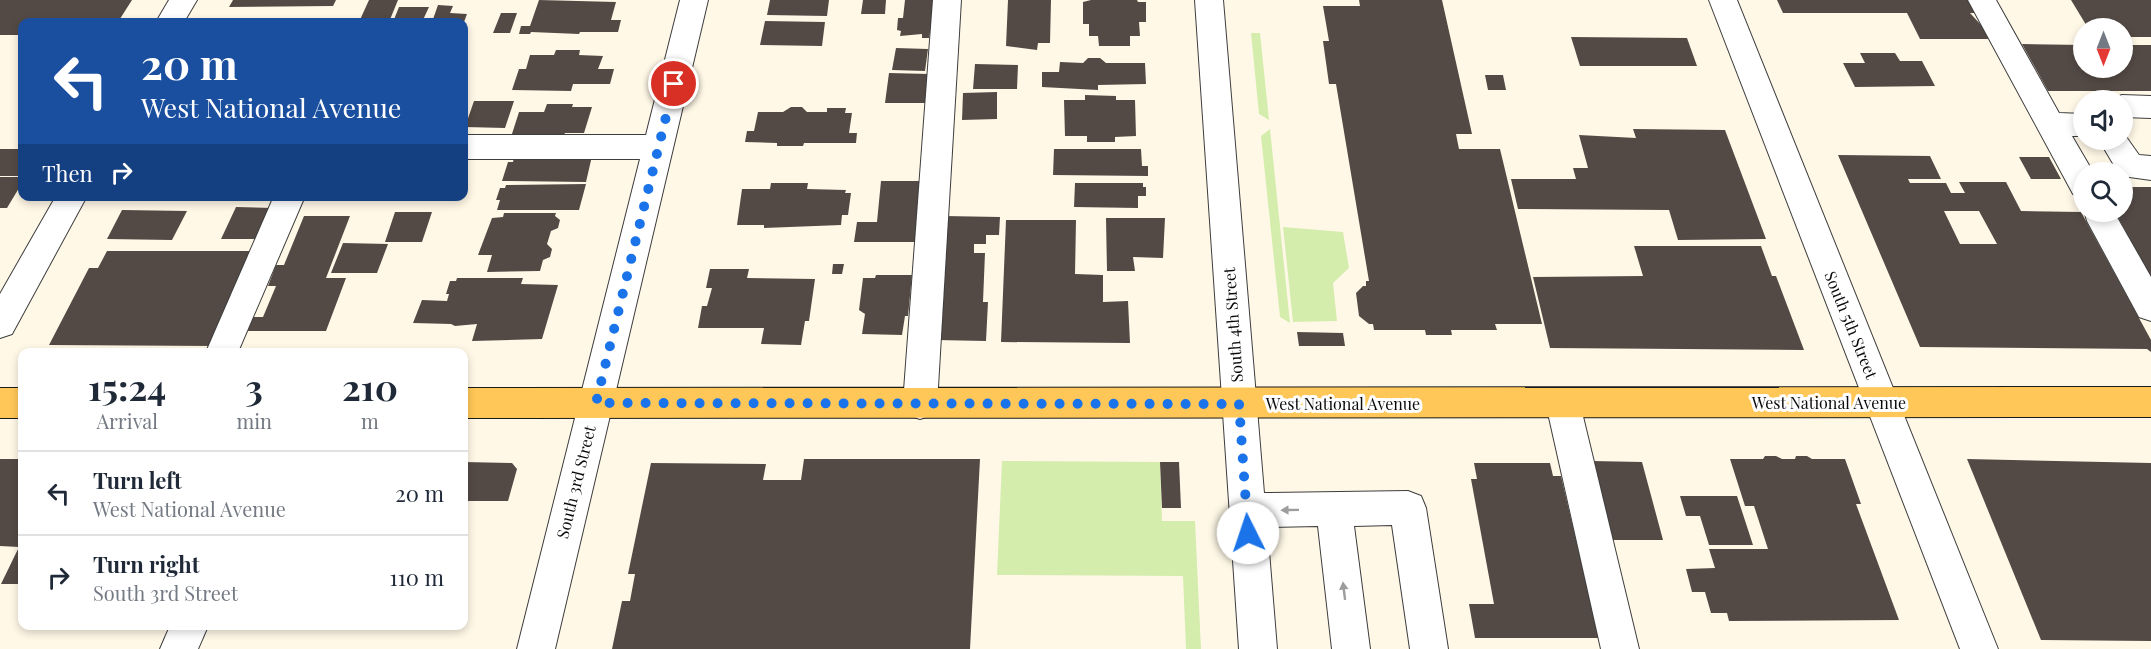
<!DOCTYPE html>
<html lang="en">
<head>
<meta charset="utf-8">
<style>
  body { margin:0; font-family:"Playfair Display",serif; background:#f6f6f7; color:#1f2937; height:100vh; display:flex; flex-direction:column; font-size:22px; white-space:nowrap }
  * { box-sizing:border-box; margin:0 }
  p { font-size:20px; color:#747a83 }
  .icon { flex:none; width:33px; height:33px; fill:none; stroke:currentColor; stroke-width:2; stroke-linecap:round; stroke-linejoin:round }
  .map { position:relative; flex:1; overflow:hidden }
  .sheet { position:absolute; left:18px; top:348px; width:450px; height:282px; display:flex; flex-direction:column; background:#fff; border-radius:12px; box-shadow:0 3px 9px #0003 }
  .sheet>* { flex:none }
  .top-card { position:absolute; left:18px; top:18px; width:450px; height:183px; border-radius:12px; box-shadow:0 3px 9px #0003; background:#1a4fa0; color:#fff; overflow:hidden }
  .needle { width:39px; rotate:180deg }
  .buttons { position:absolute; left:2073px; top:18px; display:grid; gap:12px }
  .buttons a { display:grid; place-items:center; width:60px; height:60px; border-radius:50%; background:#fff; box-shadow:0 3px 9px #0003; font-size:30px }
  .pin { position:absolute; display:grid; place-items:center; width:51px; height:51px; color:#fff; margin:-26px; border:3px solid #fff; border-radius:50%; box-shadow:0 2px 6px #0007 }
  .me { position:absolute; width:66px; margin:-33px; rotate:356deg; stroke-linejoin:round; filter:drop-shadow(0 0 4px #0008) }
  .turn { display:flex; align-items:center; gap:21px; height:126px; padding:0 24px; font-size:27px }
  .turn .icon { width:78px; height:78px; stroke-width:2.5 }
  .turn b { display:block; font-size:42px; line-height:51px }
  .then { display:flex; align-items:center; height:57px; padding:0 24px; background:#0003; gap:12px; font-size:22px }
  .eta { display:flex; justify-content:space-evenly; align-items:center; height:102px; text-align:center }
  .eta b { font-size:36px; font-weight:700; line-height:42px }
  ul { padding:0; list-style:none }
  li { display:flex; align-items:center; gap:18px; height:84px; padding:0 24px; border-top:2px solid #e0e1e3 }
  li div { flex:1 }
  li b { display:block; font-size:22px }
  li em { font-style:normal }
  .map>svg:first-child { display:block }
  .green { fill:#d4edad }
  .building { fill:#544a45; fill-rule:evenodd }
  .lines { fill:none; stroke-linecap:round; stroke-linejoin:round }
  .minor-casing { stroke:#3d3d3d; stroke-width:2 }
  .major-casing { stroke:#1b1b1b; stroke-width:2 }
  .minor { fill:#fff; fill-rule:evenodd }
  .major { fill:#ffc757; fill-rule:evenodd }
  .oneway { fill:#9d9d9d }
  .route { stroke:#1a73e8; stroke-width:10; stroke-dasharray:0 18 }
  .labels { text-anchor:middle; stroke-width:6; stroke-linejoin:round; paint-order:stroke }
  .street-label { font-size:16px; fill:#0a0a0a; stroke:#fff }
</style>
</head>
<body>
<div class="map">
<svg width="2151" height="649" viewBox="0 0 2151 649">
  <rect width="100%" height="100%" fill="#fff8e7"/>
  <!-- green -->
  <g class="green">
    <polygon points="1251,33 1260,33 1269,120 1259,114"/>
    <polygon points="1270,129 1290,323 1280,317 1261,136"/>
    <polygon points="1283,227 1343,232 1349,268 1333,283 1337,321 1293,322"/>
    <polygon points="1002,461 1160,462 1162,521 1195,521 1201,649 1186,649 1183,576 997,575"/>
  </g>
  <!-- building -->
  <g class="building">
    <polygon points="0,0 132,0 118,22 22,22 22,35 0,35"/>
    <polygon points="233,0 336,0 333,6 229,7"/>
    <polygon points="369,0 398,0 389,22 359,22"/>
    <polygon points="539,0 616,2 611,20 621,20 618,32 580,32 579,34 531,32 530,34 519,34 521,26 530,26"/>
    <polygon points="770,0 829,0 827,16 767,15"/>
    <polygon points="863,0 886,0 885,14 861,14"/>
    <polygon points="905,0 938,0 936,31 930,32 929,38 922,38 922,34 900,36 901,31 897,30 898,18 903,18"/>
    <polygon points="1008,0 1051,0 1050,43 1038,43 1037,50 1006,46"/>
    <polygon points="1091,0 1137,0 1138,2 1146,2 1146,22 1139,22 1140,36 1130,36 1130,46 1099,46 1098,36 1089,36 1089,24 1083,24 1083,2"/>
    <polygon points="1359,0 1442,0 1472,134 1456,134 1459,149 1500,149 1542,324 1495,324 1497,330 1451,330 1452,335 1426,335 1425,330 1374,330 1373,324 1369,324 1359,316 1356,293 1363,286 1366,286 1366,281 1369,281 1336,84 1329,84 1323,41 1329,41 1323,6 1360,6"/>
    <polygon points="1777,0 1969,0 1976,13 1970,13 1981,25 1989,39 1920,39 1907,13 1783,13"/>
    <polygon points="2071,0 2151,0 2151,37 2122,37 2122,28 2088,28"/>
    <polygon points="438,5 453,6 450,13 467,14 464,22 432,22"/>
    <polygon points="399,7 429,7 422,22 393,22"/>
    <polygon points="501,13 517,13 510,33 493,33"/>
    <polygon points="765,21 825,22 822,46 760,45"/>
    <polygon points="1571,37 1687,38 1697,66 1580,66"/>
    <polygon points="2022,44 2084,45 2084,68 2122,68 2122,45 2151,45 2151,91 2048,91"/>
    <polygon points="896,48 928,49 925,71 892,70"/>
    <polygon points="556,50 580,50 579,55 603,56 598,69 614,69 610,84 573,84 571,91 512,90 519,69 526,69 530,55 554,55"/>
    <polygon points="1860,53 1895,53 1900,61 1922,61 1935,86 1855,87 1843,63 1865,63"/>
    <polygon points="1088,58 1100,58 1106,63 1145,63 1146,84 1098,85 1098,90 1042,87 1042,72 1059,72 1060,62 1083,63"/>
    <polygon points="975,64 1018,65 1017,89 973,89"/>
    <polygon points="889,73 930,74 926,103 885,103"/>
    <polygon points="1485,75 1503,75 1506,90 1488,90"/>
    <polygon points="997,92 997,119 962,120 963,93"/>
    <polygon points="1085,95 1116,96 1116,100 1135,100 1136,136 1115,137 1115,142 1087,142 1087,136 1065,136 1064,100 1085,100"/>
    <polygon points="474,101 514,101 505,128 465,127"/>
    <polygon points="547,104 573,104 572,107 592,107 584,133 565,133 563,137 511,137 519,112 544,112"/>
    <polygon points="791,107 802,107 807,112 827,112 827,108 846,108 845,113 852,113 849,133 857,133 856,143 804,143 803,146 777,146 777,143 745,142 747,131 754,131 758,112 783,112"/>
    <polygon points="1633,129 1725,130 1766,239 1678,240 1669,210 1518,209 1511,179 1576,179 1573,168 1588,168 1579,135 1636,138"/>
    <rect x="0" y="149" width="22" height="27"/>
    <polygon points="1054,149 1141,149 1142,166 1148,166 1148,176 1053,175"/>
    <path d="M1838,155L1930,156L1941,179H1908L1910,183H1946L1951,193H1965L1959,182H2006L2021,211L2081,212L2151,340V352L2147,349L1920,347ZM1944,211H1979L1997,244H1960Z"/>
    <polygon points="592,156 586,182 502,181 508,162 513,162 514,157"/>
    <polygon points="2019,157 2049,157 2061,179 2031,179"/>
    <polygon points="0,177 22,177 22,183 7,208 0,208"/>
    <polygon points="881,181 920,181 915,242 854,242 857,222 877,222"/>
    <polygon points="771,183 808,183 807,189 846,190 845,193 851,193 848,215 842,215 841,225 764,228 764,225 737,225 742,189 770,189"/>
    <polygon points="1075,183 1143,183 1143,187 1146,187 1146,196 1138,196 1138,208 1074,207"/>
    <polygon points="586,184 579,210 497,210 500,200 496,200 500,188 505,188 506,185"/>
    <polygon points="2122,187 2151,187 2151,277 2115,212 2122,212"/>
    <polygon points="236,207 274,208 260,239 221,239"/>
    <polygon points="122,210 187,211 172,240 107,239"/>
    <polygon points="395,212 432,212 422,242 385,242"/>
    <polygon points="504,213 556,213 555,216 560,220 558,228 551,231 547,244 552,249 550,257 543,260 540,271 487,272 492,255 478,255 492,218 503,217"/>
    <polygon points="304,216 350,216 326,278 346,278 326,331 244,331 249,317 263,317 276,286 268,286 276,265 284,265"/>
    <polygon points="945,216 1000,217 999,235 986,235 986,244 974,244 974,253 985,253 983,302 988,302 986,341 936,340"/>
    <polygon points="1106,218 1165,218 1163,258 1133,257 1135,271 1107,271"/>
    <polygon points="1006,220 1076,220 1075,274 1103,275 1103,302 1128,301 1130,343 1001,342"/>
    <polygon points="343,243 388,244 377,273 331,273"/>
    <polygon points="1634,246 1761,246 1772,276 1776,276 1804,350 1550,348 1533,277 1643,276"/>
    <polygon points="107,251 250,251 216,346 49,345 89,268 98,268"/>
    <polygon points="833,264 844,264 842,274 832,274"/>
    <polygon points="710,269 749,269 747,278 815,279 809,321 805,321 801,345 761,344 764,328 698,328 702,306 707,306 712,288 706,288"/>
    <polygon points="876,275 912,275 908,316 905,316 902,335 862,334 865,314 859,310 863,278 875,278"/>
    <polygon points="457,278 523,278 521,284 558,285 542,339 472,341 477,324 455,326 451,324 413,323 422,300 447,301 449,294 446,294 450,281 456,281"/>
    <polygon points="1297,332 1343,333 1345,346 1299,346"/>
    <polygon points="1765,456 1776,456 1782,459 1795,459 1796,456 1807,456 1812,459 1845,459 1861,504 1856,504 1899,620 1729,621 1727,613 1711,613 1705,592 1692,592 1686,569 1715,568 1709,549 1768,549 1754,506 1745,506 1730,459 1763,459"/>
    <polygon points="0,459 22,459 22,584 1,584 19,547 0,546"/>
    <polygon points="804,459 980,459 970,649 612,649 622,601 630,601 635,574 628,574 651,463 766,464 763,480 801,480"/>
    <polygon points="1967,459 2151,463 2151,641 2041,640"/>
    <polygon points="1592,461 1642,462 1663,540 1612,540"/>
    <polygon points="464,462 512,463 517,469 508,501 468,501 464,503"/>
    <polygon points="1160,462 1179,462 1181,508 1162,508"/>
    <polygon points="1474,463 1550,463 1553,476 1561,476 1599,638 1475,638 1469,604 1494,604 1471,479 1477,479"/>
    <polygon points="1680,496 1737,496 1753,545 1709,545 1700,516 1686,516"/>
  </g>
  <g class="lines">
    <!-- minor casing -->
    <g class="minor-casing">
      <g id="minor">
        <polygon points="169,0 197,0 184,22 156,22"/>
        <polygon points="680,0 708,0 555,649 517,649 640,159 464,159 464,135 646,135"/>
        <polygon points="933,0 961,0 937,404 932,415 920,419 908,415 903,404"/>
        <polygon points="1195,0 1223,0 1264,493 1408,491 1421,496 1426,508 1448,649 1410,649 1392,525 1354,526 1370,649 1332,649 1318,526 1267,527 1277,649 1239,649"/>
        <polygon points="1709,0 1737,0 1998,649 1960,649"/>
        <polygon points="1968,0 1996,0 2059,113 2084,114 2084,136 2072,136 2093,172 2084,172 2084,197 2073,194"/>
        <polygon points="2122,95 2151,96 2151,118 2122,117 2122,100 2110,100"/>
        <polygon points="2122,131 2139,155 2151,156 2151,180 2122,176 2122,172 2118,172 2099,140 2122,140"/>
        <polygon points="56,196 87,196 12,334 0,338 0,294"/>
        <polygon points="274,196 305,196 238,352 206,352"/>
        <polygon points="2084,210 2114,212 2151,277 2151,321 2139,317 2087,221"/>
        <polygon points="1563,389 1575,393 1580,404 1639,649 1601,649 1546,404 1551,393"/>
        <polygon points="170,626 208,626 198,649 160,649"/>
      </g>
    </g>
    <!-- major casing -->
    <g class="major-casing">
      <g id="major">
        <polygon points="2151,387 2151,417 464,418 464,388"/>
        <rect x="0" y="388" width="22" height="30"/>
      </g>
    </g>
    <!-- minor -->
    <use href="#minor" class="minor"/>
    <!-- major -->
    <use href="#major" class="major"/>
  </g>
  <!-- one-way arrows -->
  <defs><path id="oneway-solid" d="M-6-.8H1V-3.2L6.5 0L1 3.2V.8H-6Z" transform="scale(1.5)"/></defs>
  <g class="oneway">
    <use href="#oneway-solid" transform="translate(1290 510) rotate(179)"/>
    <use href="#oneway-solid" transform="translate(1344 591) rotate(-97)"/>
  </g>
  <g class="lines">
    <!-- route -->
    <polyline class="route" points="674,84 596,403 1239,404 1248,533"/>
  </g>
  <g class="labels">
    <!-- street labels -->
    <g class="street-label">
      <text transform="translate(1233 325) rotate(-94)" y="6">South 4th Street</text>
      <text transform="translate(1851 325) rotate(68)" y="6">South 5th Street</text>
      <text x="1829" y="409">West National Avenue</text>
      <text x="1343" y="410">West National Avenue</text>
      <text transform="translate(576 482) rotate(-76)" y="6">South 3rd Street</text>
    </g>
  </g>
</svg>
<div class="buttons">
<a><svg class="needle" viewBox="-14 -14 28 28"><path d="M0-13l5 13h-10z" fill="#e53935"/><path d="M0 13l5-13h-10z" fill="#747a83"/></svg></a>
<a><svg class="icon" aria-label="sound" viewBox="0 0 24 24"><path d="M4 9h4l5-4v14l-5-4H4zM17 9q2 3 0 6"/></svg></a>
<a><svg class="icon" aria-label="search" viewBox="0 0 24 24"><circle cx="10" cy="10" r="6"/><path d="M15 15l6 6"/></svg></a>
</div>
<div class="pin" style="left:674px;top:84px;background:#d93025"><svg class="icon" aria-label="arrive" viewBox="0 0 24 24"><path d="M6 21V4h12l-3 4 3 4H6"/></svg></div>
<svg class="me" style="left:1248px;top:533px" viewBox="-20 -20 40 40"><circle r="19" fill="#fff"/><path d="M0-13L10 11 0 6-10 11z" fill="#1a73e8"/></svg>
<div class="top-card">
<div class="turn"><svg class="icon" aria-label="left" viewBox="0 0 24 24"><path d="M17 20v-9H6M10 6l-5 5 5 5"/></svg><div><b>20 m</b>West National Avenue</div></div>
<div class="then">Then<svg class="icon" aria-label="right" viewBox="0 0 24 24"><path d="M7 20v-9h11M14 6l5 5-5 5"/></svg></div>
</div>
<section class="sheet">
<div class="eta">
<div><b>15:24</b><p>Arrival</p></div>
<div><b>3</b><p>min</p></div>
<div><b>210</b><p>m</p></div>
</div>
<ul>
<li><svg class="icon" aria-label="left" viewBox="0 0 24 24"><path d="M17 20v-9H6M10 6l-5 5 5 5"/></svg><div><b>Turn left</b><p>West National Avenue</p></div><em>20 m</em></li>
<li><svg class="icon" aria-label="right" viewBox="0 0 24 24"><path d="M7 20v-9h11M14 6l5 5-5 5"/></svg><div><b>Turn right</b><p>South 3rd Street</p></div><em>110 m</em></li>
</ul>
</section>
</div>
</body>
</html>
